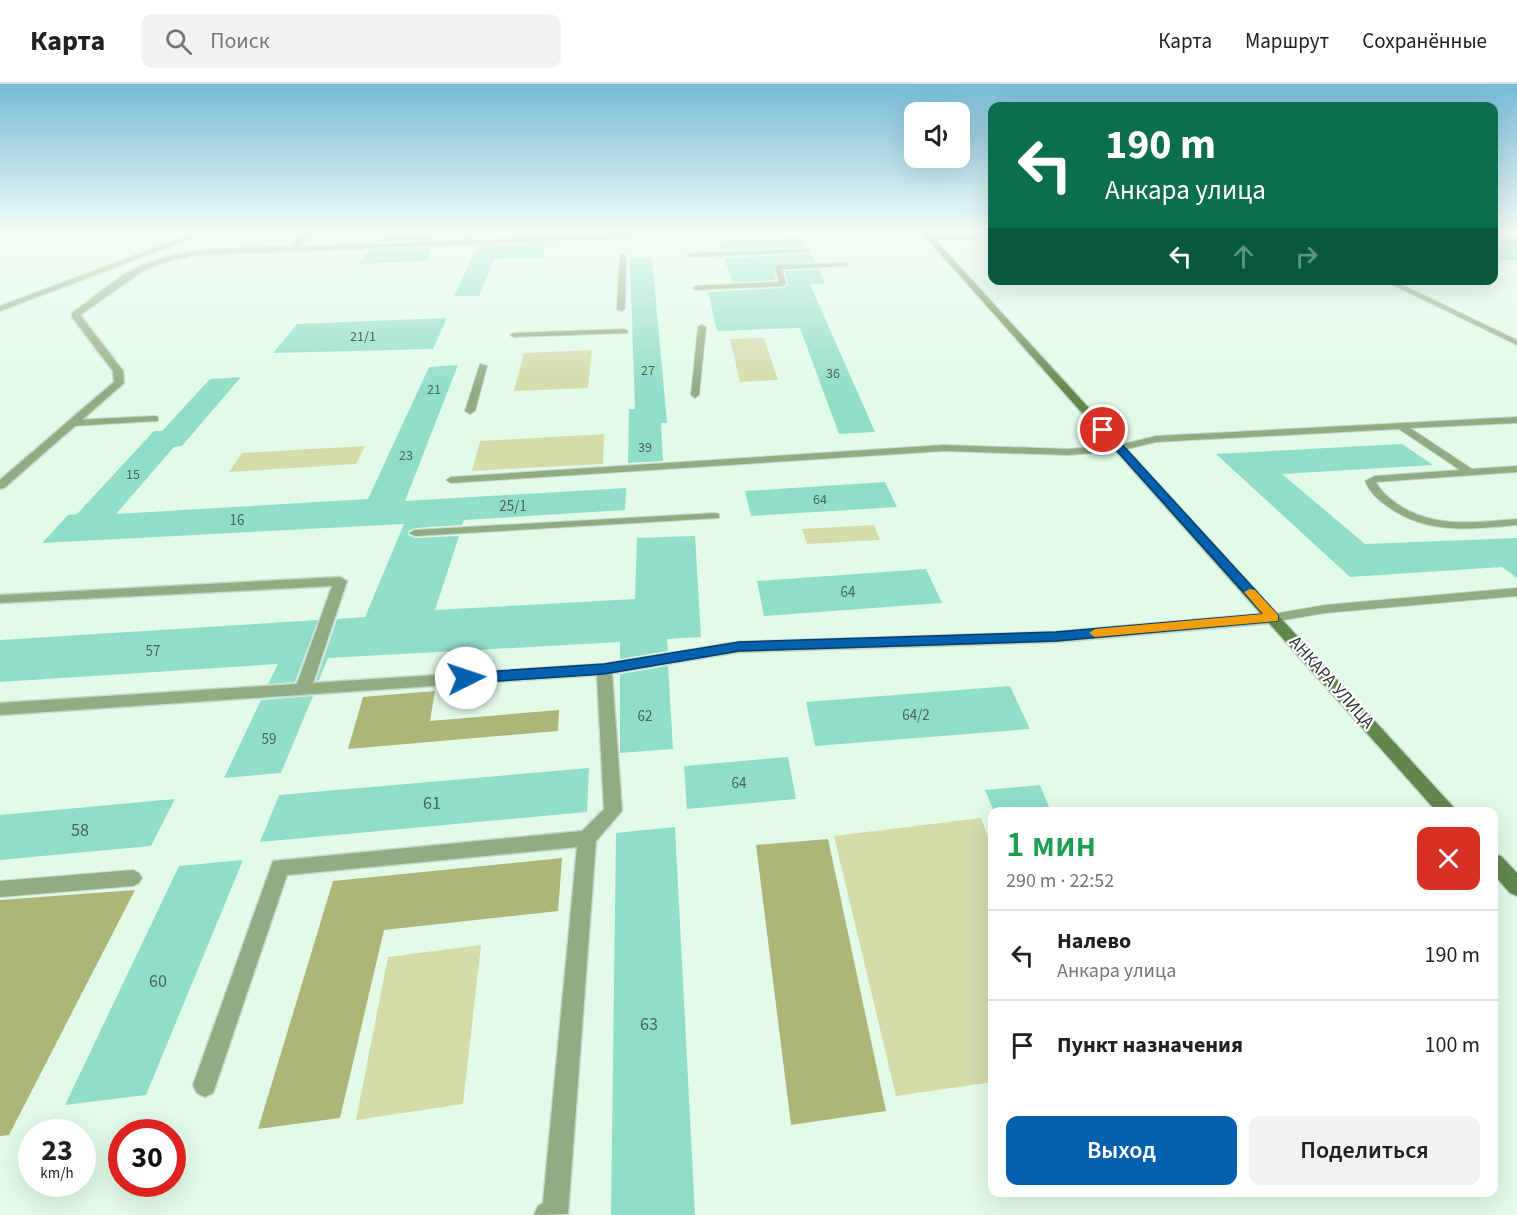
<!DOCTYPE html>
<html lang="ru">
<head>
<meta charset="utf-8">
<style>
  body { margin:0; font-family:"Source Sans 3",sans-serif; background:#f2f2f2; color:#202124; height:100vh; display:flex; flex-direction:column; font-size:22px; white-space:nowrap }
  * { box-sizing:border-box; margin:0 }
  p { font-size:20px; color:#757577 }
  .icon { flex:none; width:33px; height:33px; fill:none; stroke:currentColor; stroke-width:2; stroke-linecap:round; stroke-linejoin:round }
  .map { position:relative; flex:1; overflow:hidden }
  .side { position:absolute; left:988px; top:723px; width:510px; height:390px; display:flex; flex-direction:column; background:#fff; border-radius:12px; box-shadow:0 6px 24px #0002 }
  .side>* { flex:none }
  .top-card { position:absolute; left:988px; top:18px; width:510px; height:183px; border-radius:12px; box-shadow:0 6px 24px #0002; background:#0b6e4f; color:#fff; overflow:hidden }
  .controls { position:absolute; left:904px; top:18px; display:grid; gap:12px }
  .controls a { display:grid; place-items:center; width:66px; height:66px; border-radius:12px; background:#fff; box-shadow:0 6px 24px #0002; font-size:30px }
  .speed { position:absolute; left:18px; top:1035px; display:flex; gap:12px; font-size:30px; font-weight:700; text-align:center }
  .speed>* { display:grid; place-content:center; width:78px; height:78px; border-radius:50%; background:#fff; box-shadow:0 6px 24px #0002; line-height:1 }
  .speed small { font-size:15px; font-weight:400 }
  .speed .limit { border:9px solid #d22; background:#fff; color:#111 }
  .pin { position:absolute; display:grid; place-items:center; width:51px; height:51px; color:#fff; margin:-26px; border:3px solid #fff; border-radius:50%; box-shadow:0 2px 6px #0007 }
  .me { position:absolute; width:66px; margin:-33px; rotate:86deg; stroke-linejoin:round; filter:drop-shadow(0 0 4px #0008) }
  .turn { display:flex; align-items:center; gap:21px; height:126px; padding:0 18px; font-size:27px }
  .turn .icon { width:78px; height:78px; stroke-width:2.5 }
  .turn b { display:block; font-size:42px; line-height:51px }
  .lanes { display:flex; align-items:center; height:57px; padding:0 18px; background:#0003; justify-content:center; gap:30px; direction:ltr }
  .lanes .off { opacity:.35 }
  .round { display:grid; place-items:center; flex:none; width:63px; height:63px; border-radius:12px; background:#f2f2f2 }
  .headline { display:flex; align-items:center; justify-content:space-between; height:102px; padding:0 18px }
  h1 { font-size:36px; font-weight:600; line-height:45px; color:#1e9e55 }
  .cta { display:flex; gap:12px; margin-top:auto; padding:12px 18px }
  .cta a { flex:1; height:69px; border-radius:12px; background:#0561ae; color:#fff; font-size:24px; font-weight:600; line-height:69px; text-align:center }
  .cta a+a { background:#f2f2f2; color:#202124 }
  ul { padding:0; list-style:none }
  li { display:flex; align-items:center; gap:18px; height:90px; padding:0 18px; border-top:2px solid #e0e0e0 }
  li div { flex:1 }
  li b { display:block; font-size:22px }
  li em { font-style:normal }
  header { display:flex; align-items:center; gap:36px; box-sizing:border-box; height:84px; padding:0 30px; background:#fff; border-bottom:2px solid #e0e0e0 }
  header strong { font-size:28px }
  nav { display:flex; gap:33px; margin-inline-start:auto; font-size:21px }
  .search { width:420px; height:54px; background:#f2f2f2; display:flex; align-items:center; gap:15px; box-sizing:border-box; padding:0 21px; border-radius:12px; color:#757577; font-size:22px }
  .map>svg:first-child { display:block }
  .green { fill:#d4dcaa }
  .forest { fill:#acb679 }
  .building { fill:#91dec8 }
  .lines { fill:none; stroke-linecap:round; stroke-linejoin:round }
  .service-casing { stroke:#c2d8c9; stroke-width:2 }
  .minor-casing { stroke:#c2d8c9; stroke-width:3 }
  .secondary-casing { stroke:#c2d8c9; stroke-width:3 }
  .service { fill:#91ab83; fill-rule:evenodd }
  .minor { fill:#91ab83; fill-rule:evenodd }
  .secondary { fill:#61884c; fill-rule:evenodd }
  .route { fill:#0561ae; stroke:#033f71; stroke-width:1.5 }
  .slow { fill:#f59e0b }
  .labels { text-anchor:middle; stroke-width:4.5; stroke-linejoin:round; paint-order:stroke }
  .far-number-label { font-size:14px; fill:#4a645a }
  .number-label { font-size:15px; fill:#4a645a }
  .street-label { font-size:18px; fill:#323b35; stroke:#fff }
  .near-number-label { font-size:18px; fill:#4a645a }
</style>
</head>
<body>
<header>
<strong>Карта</strong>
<div class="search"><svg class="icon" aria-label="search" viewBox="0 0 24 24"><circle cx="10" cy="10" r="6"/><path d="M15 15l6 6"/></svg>Поиск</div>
<nav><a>Карта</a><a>Маршрут</a><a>Сохранённые</a></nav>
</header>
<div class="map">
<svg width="1517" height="1131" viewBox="0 0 1517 1131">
  <rect width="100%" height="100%" fill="#e2fbe9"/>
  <!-- green -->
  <g class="green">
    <polygon points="764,254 778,296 740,298 730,255"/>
    <polygon points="592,266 588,304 514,307 524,269"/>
    <polygon points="604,350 603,380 472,387 480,357"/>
    <polygon points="365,362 356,380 229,388 242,369"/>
    <polygon points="874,441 880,456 807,460 802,445"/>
    <polygon points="981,734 993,767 993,998 896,1012 834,752"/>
    <polygon points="481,861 463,1020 356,1036 388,873"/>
  </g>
  <!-- forest -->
  <g class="forest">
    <polygon points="435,607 430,637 559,626 558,647 348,665 363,613"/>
    <polygon points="828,755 886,1027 791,1041 756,761"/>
    <polygon points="562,774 558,827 384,846 340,1034 258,1045 333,797"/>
    <polygon points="135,806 9,1051 0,1052 0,816"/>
  </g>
  <!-- building -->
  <g class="building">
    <polygon points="437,149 435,156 377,158 384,150"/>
    <polygon points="484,149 546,149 546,151 482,154"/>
    <polygon points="1494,149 1517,149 1517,176 1494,177"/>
    <polygon points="799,153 805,163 721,166 718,157"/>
    <polygon points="545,159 543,173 494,175 479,212 454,212 478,162"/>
    <polygon points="432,164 427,177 358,180 370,166"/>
    <polygon points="810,170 815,178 774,181 776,196 733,198 724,174"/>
    <polygon points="652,173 667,339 661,339 663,377 628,379 629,325 635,325 630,174"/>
    <polygon points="819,186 825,200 810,200 875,348 839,350 800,244 717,247 708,208 783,204 788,201 785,187"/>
    <polygon points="447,234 433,265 273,269 297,240"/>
    <polygon points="458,281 405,417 626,404 625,426 464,436 462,441 415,444 408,447 408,451 415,454 459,452 435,526 635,515 637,454 695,452 701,553 667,555 668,567 620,575 620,558 328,574 319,596 316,597 337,535 365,533 404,440 42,459 68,431 77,430 154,347 162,347 210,295 241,293 182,362 174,363 116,430 368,415 429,283"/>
    <polygon points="1402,360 1433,381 1282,390 1365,460 1517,454 1517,494 1502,483 1350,493 1216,370"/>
    <polygon points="885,398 897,423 751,432 745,407"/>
    <polygon points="926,485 942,519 764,532 757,497"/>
    <polygon points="318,536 295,598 268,600 278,580 0,598 0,556"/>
    <polygon points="668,582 673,665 620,669 620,590"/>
    <polygon points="1010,602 1030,645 815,662 806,618"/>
    <polygon points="313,612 281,689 224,694 261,616"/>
    <polygon points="788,673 796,715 687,725 684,682"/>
    <polygon points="589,684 587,728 260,758 279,711"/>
    <polygon points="1040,701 1051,728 994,728 985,706"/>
    <polygon points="175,715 151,762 0,776 0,731"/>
    <polygon points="675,743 695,1131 611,1131 616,749"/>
    <polygon points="243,776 146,1011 65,1021 179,782"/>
  </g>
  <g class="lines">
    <!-- service casing -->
    <g class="service-casing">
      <g id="service">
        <polygon points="465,149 471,149 468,159 465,161 462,159"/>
        <polygon points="993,150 993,154 929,156 926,154"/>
        <polygon points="808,165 810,168 691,173 688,171 691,169"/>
        <polygon points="623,170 626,172 625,225 621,227 617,225 620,172"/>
        <polygon points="846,179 848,182 782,185 786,200 783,202 696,206 693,204 696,202 779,198 775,183 778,181"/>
        <polygon points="1141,196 1149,196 1151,199 1148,201"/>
        <polygon points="1383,196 1392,196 1517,256 1517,261"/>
        <polygon points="702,241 706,243 699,311 695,314 691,311 698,243"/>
        <polygon points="624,245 628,247 627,249 514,253 510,251 514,249"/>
        <polygon points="480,280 487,282 475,327 470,330 465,327"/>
        <polygon points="155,332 158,333 158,337 73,342 68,339 73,336"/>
        <path d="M1517,333V339L1410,344L1472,385L1517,382V388L1376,398C1381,408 1390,415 1399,421C1435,445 1477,438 1517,435V441C1473,445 1428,451 1390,424C1379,417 1370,409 1365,397L1375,392L1460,386L1399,345L1156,358L1119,367L1068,371L944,367L451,399L446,396L451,393L944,361L1068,365L1119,361L1156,352Z"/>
        <polygon points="715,429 719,430 719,434 415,452 409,449 415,446"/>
        <polygon points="1517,504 1517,512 1325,529 1273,538 1267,534 1273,530 1325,521"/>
        <polygon points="133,786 139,789 142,794 139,799 133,802 0,813 0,797"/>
      </g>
    </g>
    <!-- minor casing -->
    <g class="minor-casing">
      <g id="minor">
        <polygon points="195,149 205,149 0,227 0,222"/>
        <path d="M304,149H311L299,163L670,149H733L196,171L168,177L144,186L80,231L123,287L124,299L4,404L0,405V396L114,298L113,287L72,233V229C93,215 118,191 141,182C188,161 242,165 292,163Z"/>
        <polygon points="340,493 347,497 313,599 604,580 739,558 1056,548 1273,529 1280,534 1273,539 1056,558 739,568 612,589 622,727 596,757 568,1130 534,1131 538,1122 543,1119 577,763 287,791 213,1009 205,1013 197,1009 193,1001 273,777 582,747 604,725 597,591 0,631 0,619 297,600 332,502 0,519 0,511"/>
      </g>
    </g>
    <!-- secondary casing -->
    <g class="secondary-casing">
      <g id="secondary">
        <polygon points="922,149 929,149 1458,728 1437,728"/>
        <polygon points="1494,770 1501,772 1517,789 1517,812 1510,809 1494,791"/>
      </g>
    </g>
    <!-- service -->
    <use href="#service" class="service"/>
    <!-- minor -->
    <use href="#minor" class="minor"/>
    <!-- secondary -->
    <use href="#secondary" class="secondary"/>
  </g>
  <!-- sky -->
  <linearGradient id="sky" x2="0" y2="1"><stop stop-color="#77bad8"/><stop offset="0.48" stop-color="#f2fdf5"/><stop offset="1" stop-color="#f2fdf5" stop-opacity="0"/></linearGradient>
  <rect width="1517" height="308" fill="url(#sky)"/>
  <!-- route -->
  <polygon class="route" points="1100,344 1107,344 1278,531 1278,537 1056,557 739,567 604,590 466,599 459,594 466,589 604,580 739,558 1056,548 1263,530 1100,348"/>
  <!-- slow -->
  <polygon class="slow" points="1250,505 1255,506 1278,531 1278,537 1095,553 1089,549 1095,545 1263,530 1244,508"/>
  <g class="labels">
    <!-- far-number labels -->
    <g class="far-number-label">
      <text x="363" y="257">21/1</text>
      <text x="648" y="291">27</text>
      <text x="833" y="294">36</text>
      <text x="434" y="310">21</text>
      <text x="645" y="368">39</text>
      <text x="406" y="376">23</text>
      <text x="133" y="395">15</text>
      <text x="820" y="420">64</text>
    </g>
    <!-- number labels -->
    <g class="number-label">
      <text x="513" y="427">25/1</text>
      <text x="237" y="441">16</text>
      <text x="848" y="513">64</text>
      <text x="153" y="572">57</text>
      <text x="916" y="636">64/2</text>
      <text x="645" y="637">62</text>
      <text x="269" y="660">59</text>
      <text x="739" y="704">64</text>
    </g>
    <!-- street labels -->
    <g class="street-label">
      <text transform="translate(1332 598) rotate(48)" y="6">АНКАРА УЛИЦА</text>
    </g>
    <!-- near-number labels -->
    <g class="near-number-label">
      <text x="432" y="725">61</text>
      <text x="80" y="752">58</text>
      <text x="158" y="903">60</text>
      <text x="649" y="946">63</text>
    </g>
  </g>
</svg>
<div class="controls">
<a><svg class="icon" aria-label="sound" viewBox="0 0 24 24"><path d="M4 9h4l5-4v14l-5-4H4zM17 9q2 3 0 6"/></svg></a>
</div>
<div class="speed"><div>23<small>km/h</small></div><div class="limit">30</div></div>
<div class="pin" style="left:1103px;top:346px;background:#d93025"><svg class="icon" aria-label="arrive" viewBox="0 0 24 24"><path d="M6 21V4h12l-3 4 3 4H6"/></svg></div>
<svg class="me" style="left:466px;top:594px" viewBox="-20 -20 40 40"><circle r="19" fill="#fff"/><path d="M0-13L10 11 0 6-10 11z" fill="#0561ae"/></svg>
<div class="top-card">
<div class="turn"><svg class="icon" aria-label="left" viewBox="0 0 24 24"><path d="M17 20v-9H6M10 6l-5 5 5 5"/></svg><div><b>190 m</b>Анкара улица</div></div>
<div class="lanes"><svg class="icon" aria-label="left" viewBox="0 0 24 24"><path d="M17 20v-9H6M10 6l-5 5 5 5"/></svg><svg class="icon off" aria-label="ahead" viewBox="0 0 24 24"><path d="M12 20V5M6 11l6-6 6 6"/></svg><svg class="icon off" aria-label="right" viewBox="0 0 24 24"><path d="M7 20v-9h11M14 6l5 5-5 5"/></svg></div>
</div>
<section class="side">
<div class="headline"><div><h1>1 мин</h1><p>290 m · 22:52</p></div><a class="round" style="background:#d93025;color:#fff"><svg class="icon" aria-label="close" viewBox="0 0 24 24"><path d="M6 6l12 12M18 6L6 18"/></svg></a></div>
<ul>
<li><svg class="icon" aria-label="left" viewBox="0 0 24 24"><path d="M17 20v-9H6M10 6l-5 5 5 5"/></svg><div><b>Налево</b><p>Анкара улица</p></div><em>190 m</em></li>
<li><svg class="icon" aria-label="arrive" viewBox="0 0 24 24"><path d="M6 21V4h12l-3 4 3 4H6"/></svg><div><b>Пункт назначения</b></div><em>100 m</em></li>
</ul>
<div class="cta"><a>Выход</a><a>Поделиться</a></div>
</section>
</div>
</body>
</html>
